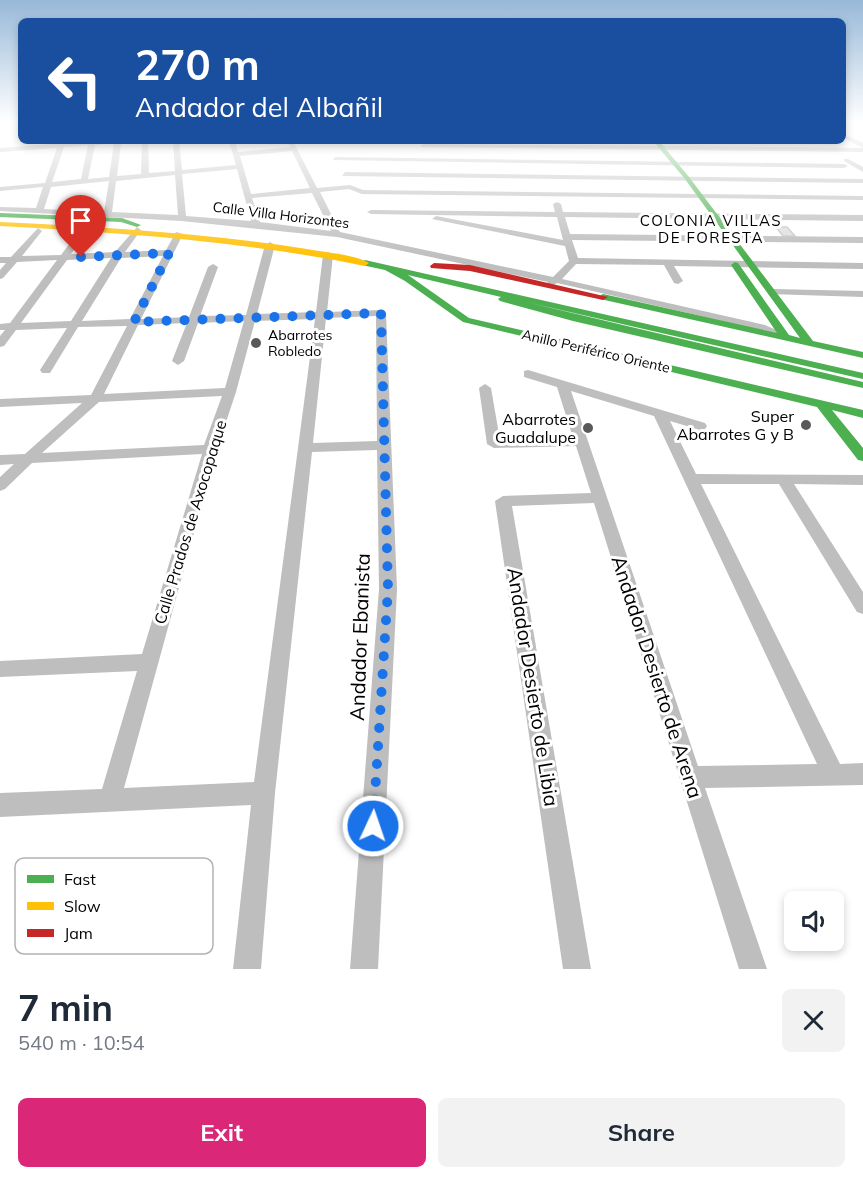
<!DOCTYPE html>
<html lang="en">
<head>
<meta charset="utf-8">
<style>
  body { margin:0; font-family:Mulish,sans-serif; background:#f2f2f3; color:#1f2937; height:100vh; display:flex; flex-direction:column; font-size:22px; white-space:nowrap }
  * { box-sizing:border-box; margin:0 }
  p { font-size:20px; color:#747a83 }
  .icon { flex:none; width:33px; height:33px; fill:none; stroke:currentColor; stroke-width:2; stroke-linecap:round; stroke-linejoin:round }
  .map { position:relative; height:969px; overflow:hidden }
  .drawer { display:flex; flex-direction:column; background:#fff; flex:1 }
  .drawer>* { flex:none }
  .guide { position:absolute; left:18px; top:18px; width:828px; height:126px; border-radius:9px; box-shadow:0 3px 9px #0003; background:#1a4fa0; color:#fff; overflow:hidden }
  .buttons { position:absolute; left:784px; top:891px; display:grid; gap:12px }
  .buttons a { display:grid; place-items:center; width:60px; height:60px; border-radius:9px; background:#fff; box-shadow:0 3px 9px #0003; font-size:30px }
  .pin { position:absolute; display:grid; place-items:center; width:51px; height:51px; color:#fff; margin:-62px -26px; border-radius:50% 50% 50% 0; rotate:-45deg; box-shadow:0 0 6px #0007 }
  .pin .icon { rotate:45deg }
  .me { position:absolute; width:66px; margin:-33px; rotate:3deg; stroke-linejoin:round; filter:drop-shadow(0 0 4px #0008) }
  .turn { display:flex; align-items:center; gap:21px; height:126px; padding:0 18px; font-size:27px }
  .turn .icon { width:78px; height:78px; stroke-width:2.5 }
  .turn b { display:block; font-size:42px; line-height:51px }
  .round { display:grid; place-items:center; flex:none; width:63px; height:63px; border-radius:9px; background:#f2f2f3 }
  .summary { display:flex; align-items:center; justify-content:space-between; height:102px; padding:0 18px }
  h1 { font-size:36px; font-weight:700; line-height:45px }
  .primary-button { display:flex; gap:12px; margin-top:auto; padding:12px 18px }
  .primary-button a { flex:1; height:69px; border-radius:9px; background:#db2777; color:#fff; font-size:24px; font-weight:700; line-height:69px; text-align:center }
  .primary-button a+a { background:#f2f2f3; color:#1f2937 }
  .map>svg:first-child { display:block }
  .building { fill:#dfdfdf; stroke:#c7c7c7; stroke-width:1.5 }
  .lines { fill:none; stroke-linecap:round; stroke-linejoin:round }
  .street { fill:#bebebe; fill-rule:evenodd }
  .fast { fill:#4caf50; fill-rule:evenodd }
  .slow { fill:#ffc107; fill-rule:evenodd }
  .jam { fill:#c62828; fill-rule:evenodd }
  .route { stroke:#1a73e8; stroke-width:10; stroke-dasharray:0 18 }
  .poi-dot { fill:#595959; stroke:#fff; stroke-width:2 }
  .labels { text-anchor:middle; stroke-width:6; stroke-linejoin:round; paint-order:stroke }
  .far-street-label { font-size:14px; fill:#000; stroke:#fff }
  .far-poi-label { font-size:14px; fill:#000; stroke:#fff; text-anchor:start }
  .far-neighbourhood-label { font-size:15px; letter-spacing:1.5px; fill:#000; stroke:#fff }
  .poi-label { font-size:16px; fill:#000; stroke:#fff; text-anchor:end }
  .street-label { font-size:16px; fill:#000; stroke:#fff }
  .near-street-label { font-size:20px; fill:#000; stroke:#fff }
  .key { fill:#fff; stroke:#b2b2b2; stroke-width:1.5 }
  .key-label { font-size:16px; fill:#000 }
</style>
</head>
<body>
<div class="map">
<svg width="863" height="969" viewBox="0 0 863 969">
  <rect width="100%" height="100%" fill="#fff"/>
  <!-- building -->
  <polygon class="building" points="776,227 787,227 795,236 783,236"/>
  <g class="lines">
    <!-- street -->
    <g class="street">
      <polygon points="843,133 863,143 863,148 843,138"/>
      <path d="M92,141H123L121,143L117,176L141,174L142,141H148L149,173L175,171L173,141H179L182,170L236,165L229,141H235L238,152L290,147L287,141H293L317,188L350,185L363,190L863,196V200L362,194L349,189L320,192L340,232L553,277L569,261L565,246L432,219L436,216L563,240L557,217L371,214L367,212L371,210L555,212L553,204L557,202L561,204L563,212L863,215V221L565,217L570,234L863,237V243L572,240L578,258L863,263V269L674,266L683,281L678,284L674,283L664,265L576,264L562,279L765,325L783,333V337C771,340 755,329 743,326C681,311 619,297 557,283L551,287L546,284L548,282L337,237L182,221L0,211V207L36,208L43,187L0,191V187L45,183L57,148L0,152V148ZM114,143L109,177L88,179L95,145ZM88,145L81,179L52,182L64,147ZM292,151L310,188L251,194L240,156ZM237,169L251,221L186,216L182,174ZM175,175L178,215L112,212L116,181ZM109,181L104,212L44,209L51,187ZM312,193L331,231L260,222L252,198Z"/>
      <polygon points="423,144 863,148 863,152 421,147"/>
      <polygon points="335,157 844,164 848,166 844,168 333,160"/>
      <polygon points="844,159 848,159 863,167 863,172 844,161"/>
      <polygon points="345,172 863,179 863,183 342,176"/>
      <path d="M137,227L141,230L125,252L166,250L176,232L183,234L141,319L189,317L208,267L213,264L218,267L200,316L246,315L265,245L270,242L275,245L257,314L316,312L323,255L328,252L333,255L327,312L381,310L386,313L397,589L378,969H350L379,589L377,450L312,452L275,793L261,969H233L251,805L0,817V793L102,789L137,671L0,677V661L142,654L202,454L32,463L5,489L0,491V477L14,464L0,465V455L25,454L82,403L0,407V399L91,395L127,326L78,327L50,373H42L40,370L67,328L16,330L4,346L0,347V336L5,330H0V324L10,323L57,260L17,262L3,278L0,279V270L6,263H0V257H11L38,228L42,231L22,256L61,255L79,231L82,230L86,233L71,254L115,252ZM163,256L130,319L82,321L121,258ZM111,258L71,321L21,323L67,260ZM376,316L377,441L313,443L326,318ZM315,319L254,782L124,788L217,449L236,392L255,321ZM244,321L225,388L104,394L138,325L187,323L172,361L178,365L184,361L198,323ZM222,396L204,445L42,453L99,402Z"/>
      <polygon points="773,289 863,291 863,297 769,294 769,290"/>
      <path d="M528,370L705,423L707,426L705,429L700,430L670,421L696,474L863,475V485L794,484L863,592V614L857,612L779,484H701L840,764L863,763V785L705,788L767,969H739L594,503L512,506L591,969H563L495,501L503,496L591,493L576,446L494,448L487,444L479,388L485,384L491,388L500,440L573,438L557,387L524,377V371ZM571,391L654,416L817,764L698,766Z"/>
    </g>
    <!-- fast -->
    <g class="fast">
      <polygon points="653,141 659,141 689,177 813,341 863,352 863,358 600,299 598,297 603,294 777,333 731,265 735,262 738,263 789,335 800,338 685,179"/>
      <polygon points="0,213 122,218 141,225 137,227 121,222 0,217"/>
      <polygon points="365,260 863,373 863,379 526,302 863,382 863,388 573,321 500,301 498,299 501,297 408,275 469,318 863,410 863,418 832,410 863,448 863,461 858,460 817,407 463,322 405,281 385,270 362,265 361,263"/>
    </g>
    <!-- slow -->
    <path class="slow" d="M0,222C103,227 205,233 307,249C323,252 357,255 369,263L365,266C244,241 123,233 0,226Z"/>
    <!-- jam -->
    <polygon class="jam" points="434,263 470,265 608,297 603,300 470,271 431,268 430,266"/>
  </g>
  <!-- sky -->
  <linearGradient id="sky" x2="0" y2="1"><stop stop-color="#97b8d8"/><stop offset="0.47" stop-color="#fff"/><stop offset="1" stop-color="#fff" stop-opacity="0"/></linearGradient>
  <rect width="863" height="259" fill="url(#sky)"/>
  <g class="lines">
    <!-- route -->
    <polyline class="route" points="81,257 169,253 134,322 381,313 388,589 373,826"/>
  </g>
  <!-- markers -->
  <g class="poi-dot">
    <circle cx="256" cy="343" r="6"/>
    <circle cx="806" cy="425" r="6"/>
    <circle cx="588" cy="428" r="6"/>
  </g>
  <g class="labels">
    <!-- far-street labels -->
    <g class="far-street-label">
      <text transform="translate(281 215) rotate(7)" y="5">Calle Villa Horizontes</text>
      <text transform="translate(596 351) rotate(13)" y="5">Anillo Periférico Oriente</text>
    </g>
    <!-- far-poi labels -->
    <g class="far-poi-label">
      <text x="268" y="340">Abarrotes<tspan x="268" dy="16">Robledo</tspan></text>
    </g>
    <!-- far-neighbourhood labels -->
    <g class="far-neighbourhood-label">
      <text x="711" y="226">COLONIA VILLAS<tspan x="711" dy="17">DE FORESTA</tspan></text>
    </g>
    <!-- poi labels -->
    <g class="poi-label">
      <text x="794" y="422">Super<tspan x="794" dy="18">Abarrotes G y B</tspan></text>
      <text x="576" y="425">Abarrotes<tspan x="576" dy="18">Guadalupe</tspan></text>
    </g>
    <!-- street labels -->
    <g class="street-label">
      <text transform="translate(190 522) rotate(-73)" y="6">Calle Prados de Axocopaque</text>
    </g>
    <!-- near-street labels -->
    <g class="near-street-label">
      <text transform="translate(360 637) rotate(-88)" y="7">Andador Ebanista</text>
      <text transform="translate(657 677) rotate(72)" y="7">Andador Desierto de Arena</text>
      <text transform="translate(533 687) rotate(81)" y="7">Andador Desierto de Libia</text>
    </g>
  </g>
  <!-- legend -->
  <rect x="15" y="858" width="198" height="96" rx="9" class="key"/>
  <rect x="27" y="875" width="27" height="8" fill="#4caf50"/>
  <rect x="27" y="902" width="27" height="8" fill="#ffc107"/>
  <rect x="27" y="929" width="27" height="8" fill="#c62828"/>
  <g class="key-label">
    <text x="64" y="885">Fast</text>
    <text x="64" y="912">Slow</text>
    <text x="64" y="939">Jam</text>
  </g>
</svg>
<div class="buttons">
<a><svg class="icon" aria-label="sound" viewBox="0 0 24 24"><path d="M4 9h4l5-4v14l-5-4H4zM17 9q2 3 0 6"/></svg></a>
</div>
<div class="pin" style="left:81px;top:257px;background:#d93025"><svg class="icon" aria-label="arrive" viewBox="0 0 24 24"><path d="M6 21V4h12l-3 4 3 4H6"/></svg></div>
<svg class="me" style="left:373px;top:826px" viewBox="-20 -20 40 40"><circle r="17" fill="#1a73e8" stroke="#fff" stroke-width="3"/><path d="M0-11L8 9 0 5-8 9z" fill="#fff"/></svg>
<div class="guide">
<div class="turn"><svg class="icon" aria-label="left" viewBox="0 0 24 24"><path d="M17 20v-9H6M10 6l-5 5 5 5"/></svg><div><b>270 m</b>Andador del Albañil</div></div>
</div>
</div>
<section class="drawer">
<div class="summary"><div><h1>7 min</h1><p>540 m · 10:54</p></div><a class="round"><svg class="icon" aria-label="close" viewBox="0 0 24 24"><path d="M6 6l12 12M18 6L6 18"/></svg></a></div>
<div class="primary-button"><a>Exit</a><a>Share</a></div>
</section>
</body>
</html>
